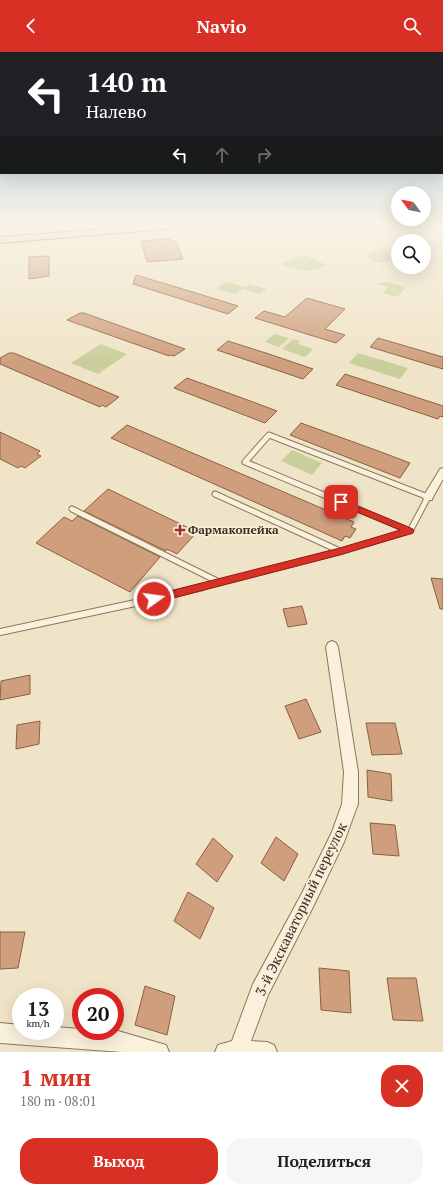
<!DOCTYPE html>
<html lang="ru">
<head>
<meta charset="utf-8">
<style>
  body { margin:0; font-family:"PT Serif",serif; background:#f6f6f6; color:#202124; height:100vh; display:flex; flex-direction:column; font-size:15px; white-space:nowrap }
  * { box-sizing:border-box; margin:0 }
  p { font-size:13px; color:#757577 }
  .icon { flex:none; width:22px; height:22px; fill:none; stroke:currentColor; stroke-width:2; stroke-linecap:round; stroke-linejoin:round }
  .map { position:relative; height:1000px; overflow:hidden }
  .details { display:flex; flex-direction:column; background:#fff; flex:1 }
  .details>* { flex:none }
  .hud { position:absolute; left:0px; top:0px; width:443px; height:122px; box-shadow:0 4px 16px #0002; background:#202124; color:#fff; overflow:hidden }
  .needle { width:26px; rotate:303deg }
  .buttons { position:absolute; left:391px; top:134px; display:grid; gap:8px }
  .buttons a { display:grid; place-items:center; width:40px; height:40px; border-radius:50%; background:#fff; box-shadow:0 4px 16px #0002; font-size:20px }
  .speed { position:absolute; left:12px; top:936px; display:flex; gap:8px; font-size:20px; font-weight:700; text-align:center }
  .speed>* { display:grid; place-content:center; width:52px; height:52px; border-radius:50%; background:#fff; box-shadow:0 4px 16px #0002; line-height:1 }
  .speed small { font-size:10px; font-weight:400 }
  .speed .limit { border:6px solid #d22; background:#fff; color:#111 }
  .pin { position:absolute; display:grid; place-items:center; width:34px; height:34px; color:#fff; margin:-17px; border-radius:8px; box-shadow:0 2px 6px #0006 }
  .me { position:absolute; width:44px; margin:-22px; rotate:76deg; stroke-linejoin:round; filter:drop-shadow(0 0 3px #0008) }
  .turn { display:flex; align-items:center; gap:14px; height:84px; padding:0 20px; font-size:18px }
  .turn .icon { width:52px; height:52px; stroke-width:2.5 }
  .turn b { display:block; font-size:28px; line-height:34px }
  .lanes { display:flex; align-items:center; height:38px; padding:0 20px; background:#0003; justify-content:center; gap:20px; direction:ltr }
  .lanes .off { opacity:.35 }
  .round { display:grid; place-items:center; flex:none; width:42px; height:42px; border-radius:16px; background:#f6f6f6 }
  .summary { display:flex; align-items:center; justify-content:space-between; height:68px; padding:0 20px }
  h1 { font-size:24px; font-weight:700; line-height:30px; color:#d93025 }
  .action { display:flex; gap:8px; margin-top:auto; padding:8px 20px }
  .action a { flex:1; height:46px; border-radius:16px; background:#d93025; color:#fff; font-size:16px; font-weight:700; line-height:46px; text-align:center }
  .action a+a { background:#f6f6f6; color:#202124 }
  header { display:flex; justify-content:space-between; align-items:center; height:52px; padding:0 20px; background:#d93025; color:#fff; font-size:18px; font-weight:700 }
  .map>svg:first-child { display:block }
  .green { fill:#c9cf9b }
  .building { fill:#cf9f7d; stroke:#8d5f41 }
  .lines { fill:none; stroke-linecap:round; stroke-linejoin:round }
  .lane-far1-casing { stroke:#8d765c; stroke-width:7 }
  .lane-casing { stroke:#8d765c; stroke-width:8 }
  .street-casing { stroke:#8d765c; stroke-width:2 }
  .primary-casing { stroke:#5b4430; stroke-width:2 }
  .lane-far1 { stroke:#faf1dc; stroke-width:5 }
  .lane { stroke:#faf1dc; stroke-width:6 }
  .street { fill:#faf1dc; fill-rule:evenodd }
  .primary { fill:#f3d9a0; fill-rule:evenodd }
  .route { fill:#d93025; stroke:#8d1f18 }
  .poi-dot { fill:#9e2a2b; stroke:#f7eed8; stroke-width:1.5 }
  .labels { text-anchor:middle; stroke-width:4; stroke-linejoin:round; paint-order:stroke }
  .poi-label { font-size:12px; font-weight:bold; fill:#3d2e20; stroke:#f7eed8; text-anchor:start }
  .near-street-label { font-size:14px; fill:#3d2e20; stroke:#f7eed8 }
</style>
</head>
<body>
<header><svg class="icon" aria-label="back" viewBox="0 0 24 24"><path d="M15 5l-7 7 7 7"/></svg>Navio<svg class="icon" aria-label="search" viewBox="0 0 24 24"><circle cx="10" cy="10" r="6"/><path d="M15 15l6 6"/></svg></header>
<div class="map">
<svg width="443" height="1000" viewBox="0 0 443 1000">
  <rect width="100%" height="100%" fill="#f0e4c8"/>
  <!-- green -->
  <g class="green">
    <polygon points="0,171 109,171 0,180"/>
    <polygon points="383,196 398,201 398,209 374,211 366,204"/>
    <path d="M303,203L328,213C308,221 300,220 280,212Z"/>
    <polygon points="226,230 246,235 249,232 267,237 260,242 243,237 236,242 216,237"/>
    <polygon points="386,230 406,235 397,245 383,241 388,235 376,232"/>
    <polygon points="274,282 289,286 279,295 265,290"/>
    <polygon points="293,287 300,289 298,292 313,297 305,305 282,297"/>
    <polygon points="101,292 127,302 98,322 71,311"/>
    <polygon points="358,301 408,316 400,327 349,311"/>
    <polygon points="292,398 322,411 312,423 281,409"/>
  </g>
  <!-- building -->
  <g class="building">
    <polygon points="169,187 176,190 183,207 147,210 141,189"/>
    <polygon points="49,204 49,224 29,227 29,205"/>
    <polygon points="136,223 196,241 238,254 228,262 133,232"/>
    <polygon points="307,246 345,257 325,277 345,283 336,291 255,266 264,259 285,265"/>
    <polygon points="80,261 84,261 185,297 174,304 171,303 169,304 67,268"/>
    <polygon points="378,286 443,305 443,317 370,295"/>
    <polygon points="228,289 272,303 313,317 303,327 217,298"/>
    <polygon points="9,301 14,301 119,345 106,355 102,353 100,355 0,312 0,306"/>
    <polygon points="345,322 443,354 443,365 440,364 438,367 336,333"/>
    <polygon points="187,326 253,350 277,359 265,371 174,336"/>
    <polygon points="301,371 381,400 410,411 400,426 290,383"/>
    <polygon points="127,373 354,470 351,475 356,477 350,486 345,484 342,489 111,386"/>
    <polygon points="0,380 40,399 37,402 41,404 25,416 21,414 18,416 0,407"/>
    <polygon points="108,437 197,480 177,502 167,497 166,499 84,459"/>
    <polygon points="78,464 160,505 130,540 36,491 64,465 72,469"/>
    <polygon points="431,526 443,527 443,557 440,557"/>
    <polygon points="302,554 307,572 288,575 283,557"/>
    <polygon points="30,623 30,642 0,648 1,629"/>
    <polygon points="306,647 321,680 299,687 285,654"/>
    <polygon points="40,669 39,692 16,697 17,673"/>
    <polygon points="366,671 395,671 402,702 372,703"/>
    <polygon points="367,718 391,722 392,749 368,745"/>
    <polygon points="370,771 395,773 399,804 373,802"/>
    <polygon points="276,785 298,802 284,829 261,811"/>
    <polygon points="213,786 233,804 217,830 196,812"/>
    <polygon points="188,840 214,856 200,887 174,869"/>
    <polygon points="0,880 25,880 18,916 0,917"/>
    <polygon points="319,916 349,919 351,961 321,958"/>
    <polygon points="387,926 416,926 423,969 393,968"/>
    <polygon points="145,934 175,944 167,983 135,973"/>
  </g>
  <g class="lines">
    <!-- lane-far1 casing -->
    <g class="lane-far1-casing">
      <g id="lane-far1">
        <polygon points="269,383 428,445 410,479 245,410"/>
        <polyline points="215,442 340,499 410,479"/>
        <polyline points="72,457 219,530"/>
        <polyline points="198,536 340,499"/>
      </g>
    </g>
    <!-- lane casing -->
    <g class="lane-casing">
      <polyline id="lane" points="0,580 154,547 202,535"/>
    </g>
    <!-- street casing -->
    <g class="street-casing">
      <g id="street">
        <polygon points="443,416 443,427 433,445 432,448 424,448 423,445 440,417"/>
        <polygon points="332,589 336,591 338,595 358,720 358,752 344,790 314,853 268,943 251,989 267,990 274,993 277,1000 215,1000 218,993 232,989 253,932 302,841 332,780 342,752 344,720 326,595 328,591"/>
        <polygon points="0,971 21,973 21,979 55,979 55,975 81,977 81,979 118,979 166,993 169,1000 122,1000 0,991"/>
      </g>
    </g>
    <!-- primary casing -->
    <g class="primary-casing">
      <polygon id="primary" points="182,171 217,171 213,173 0,191 0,185"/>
    </g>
    <!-- lane-far1 -->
    <use href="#lane-far1" class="lane-far1"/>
    <!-- lane -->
    <use href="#lane" class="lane"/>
    <!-- street -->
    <use href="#street" class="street"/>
    <!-- primary -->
    <use href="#primary" class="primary"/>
  </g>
  <!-- sky -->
  <linearGradient id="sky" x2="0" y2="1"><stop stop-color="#8fbad6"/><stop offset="0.55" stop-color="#f8f3e6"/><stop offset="1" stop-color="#f8f3e6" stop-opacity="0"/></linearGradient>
  <rect width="443" height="311" fill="url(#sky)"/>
  <!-- route -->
  <polygon class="route" points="341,447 413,477 414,479 413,481 340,503 154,551 151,550 150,547 151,544 154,543 340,496 400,478 338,452 337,450"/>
  <!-- markers -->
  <path class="poi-dot" d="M178 472h4v4h4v4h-4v4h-4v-4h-4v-4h4z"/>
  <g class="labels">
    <!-- poi labels -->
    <g class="poi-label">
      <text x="188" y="482">Фармакопейка</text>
    </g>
    <!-- near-street labels -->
    <g class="near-street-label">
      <text transform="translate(301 857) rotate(-64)" y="5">3-й Экскаваторный переулок</text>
    </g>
  </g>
</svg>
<div class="buttons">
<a><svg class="needle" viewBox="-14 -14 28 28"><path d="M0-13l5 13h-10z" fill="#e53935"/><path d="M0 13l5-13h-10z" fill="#757577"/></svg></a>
<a><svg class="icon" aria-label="search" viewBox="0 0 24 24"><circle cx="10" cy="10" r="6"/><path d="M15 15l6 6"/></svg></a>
</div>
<div class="speed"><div>13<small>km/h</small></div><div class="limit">20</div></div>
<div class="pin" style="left:341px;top:450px;background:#d93025"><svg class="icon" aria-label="arrive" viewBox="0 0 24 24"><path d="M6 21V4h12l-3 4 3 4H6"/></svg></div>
<svg class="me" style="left:154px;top:547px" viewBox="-20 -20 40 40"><circle r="17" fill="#d93025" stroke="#fff" stroke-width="3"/><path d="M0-11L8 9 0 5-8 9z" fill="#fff"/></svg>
<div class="hud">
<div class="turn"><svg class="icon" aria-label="left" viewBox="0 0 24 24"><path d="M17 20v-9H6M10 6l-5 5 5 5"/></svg><div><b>140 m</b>Налево</div></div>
<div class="lanes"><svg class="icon" aria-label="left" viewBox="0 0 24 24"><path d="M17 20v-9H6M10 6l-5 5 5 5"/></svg><svg class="icon off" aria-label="ahead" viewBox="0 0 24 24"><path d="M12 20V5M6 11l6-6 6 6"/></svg><svg class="icon off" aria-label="right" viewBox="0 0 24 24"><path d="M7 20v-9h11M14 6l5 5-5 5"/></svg></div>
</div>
</div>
<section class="details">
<div class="summary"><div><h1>1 мин</h1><p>180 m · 08:01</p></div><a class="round" style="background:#d93025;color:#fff"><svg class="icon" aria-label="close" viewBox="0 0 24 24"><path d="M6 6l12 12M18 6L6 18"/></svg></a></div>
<div class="action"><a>Выход</a><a>Поделиться</a></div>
</section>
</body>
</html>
